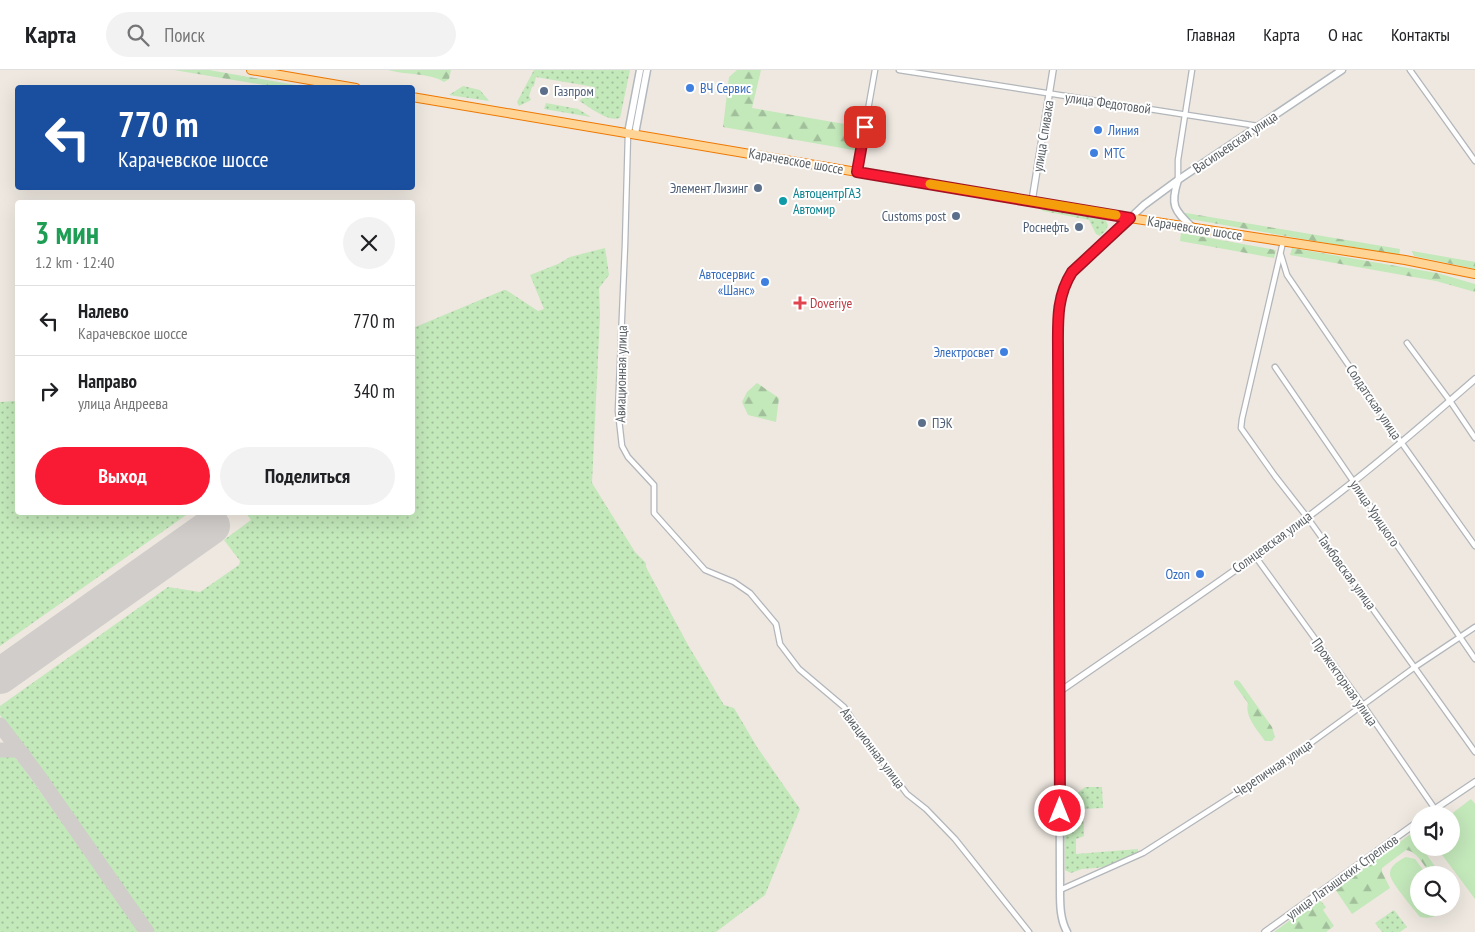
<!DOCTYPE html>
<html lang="ru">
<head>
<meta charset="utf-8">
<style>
  body { margin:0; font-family:"PT Sans Narrow",sans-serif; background:#f2f2f2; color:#202124; height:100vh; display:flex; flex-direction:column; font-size:19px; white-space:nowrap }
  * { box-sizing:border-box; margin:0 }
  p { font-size:16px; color:#757577 }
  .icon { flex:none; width:28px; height:28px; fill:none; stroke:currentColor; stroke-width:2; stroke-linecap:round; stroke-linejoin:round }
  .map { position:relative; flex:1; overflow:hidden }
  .details { position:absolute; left:15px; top:130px; width:400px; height:315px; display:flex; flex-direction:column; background:#fff; border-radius:5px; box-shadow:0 5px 20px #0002 }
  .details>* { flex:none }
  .top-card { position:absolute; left:15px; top:15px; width:400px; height:105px; border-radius:5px; box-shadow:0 5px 20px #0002; background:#1a4fa0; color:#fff; overflow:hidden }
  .fabs { position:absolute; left:1410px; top:736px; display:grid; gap:10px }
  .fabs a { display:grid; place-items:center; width:50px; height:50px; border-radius:50%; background:#fff; box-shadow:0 5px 20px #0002; font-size:25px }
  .pin { position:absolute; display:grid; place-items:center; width:42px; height:42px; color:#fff; margin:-21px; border-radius:10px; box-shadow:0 2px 8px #0006 }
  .me { position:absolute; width:55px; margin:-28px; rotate:0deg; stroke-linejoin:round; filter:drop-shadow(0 0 4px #0008) }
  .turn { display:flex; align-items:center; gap:18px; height:105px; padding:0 20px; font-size:22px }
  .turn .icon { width:65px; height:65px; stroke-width:2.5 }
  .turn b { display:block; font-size:35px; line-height:42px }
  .round { display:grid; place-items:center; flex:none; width:52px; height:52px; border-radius:26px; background:#f2f2f2 }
  .headline { display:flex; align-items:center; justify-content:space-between; height:85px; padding:0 20px }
  h1 { font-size:30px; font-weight:700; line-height:38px; color:#1e9e55 }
  .button { display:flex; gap:10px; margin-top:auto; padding:10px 20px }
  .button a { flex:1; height:58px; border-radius:30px; background:#f91b34; color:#fff; font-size:20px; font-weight:700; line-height:58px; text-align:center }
  .button a+a { background:#f2f2f2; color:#202124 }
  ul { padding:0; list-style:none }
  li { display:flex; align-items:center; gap:15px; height:70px; padding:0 20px; border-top:1px solid #e0e0e0 }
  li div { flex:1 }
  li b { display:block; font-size:19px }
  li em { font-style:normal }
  header { display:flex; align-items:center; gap:30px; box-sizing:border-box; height:70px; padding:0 25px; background:#fff; border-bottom:1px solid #e0e0e0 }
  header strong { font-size:24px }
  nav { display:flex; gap:28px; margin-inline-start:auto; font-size:18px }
  .search { width:350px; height:45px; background:#f2f2f2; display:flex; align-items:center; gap:12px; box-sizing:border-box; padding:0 18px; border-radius:28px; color:#757577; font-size:19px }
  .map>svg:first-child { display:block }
  .grass { fill:url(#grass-dots) }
  .forest { fill:url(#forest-firs) }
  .garden { fill:#c3e8ba }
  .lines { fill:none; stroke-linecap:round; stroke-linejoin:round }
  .taxiway { stroke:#d0cdca; stroke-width:15 }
  .runway { stroke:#d0cdca; stroke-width:36 }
  .minor-casing { stroke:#b2b6ba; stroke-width:7 }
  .tertiary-casing { stroke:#b2b6ba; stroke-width:8 }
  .secondary-casing { stroke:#b2b8bd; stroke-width:9 }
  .trunk-casing { stroke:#e70; stroke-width:10 }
  .minor { stroke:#fff; stroke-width:4.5 }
  .tertiary { stroke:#fff; stroke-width:5.5 }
  .secondary { stroke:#fff; stroke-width:6 }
  .trunk { stroke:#ffd495; stroke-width:8 }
  .route-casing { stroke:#a21222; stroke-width:12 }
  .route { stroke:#f91b34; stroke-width:9 }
  .slow { stroke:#f59e0b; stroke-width:9 }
  .shop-dot { fill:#3f7fe0; stroke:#fff; stroke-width:2 }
  .service-dot { fill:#5c6f8a; stroke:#fff; stroke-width:2 }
  .culture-dot { fill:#0f9aa8; stroke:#fff; stroke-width:2 }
  .health-dot { fill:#e0444e; stroke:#fff; stroke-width:2 }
  .labels { text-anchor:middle; stroke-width:4; stroke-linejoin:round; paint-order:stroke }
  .shop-label { font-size:14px; fill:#366cbe; stroke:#fff; text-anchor:start }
  .service-label { font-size:14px; fill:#4e5e75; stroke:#fff; text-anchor:end }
  .street-label { font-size:14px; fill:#595f63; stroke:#fff }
  .culture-label { font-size:14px; fill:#0d838f; stroke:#fff; text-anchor:start }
  .health-label { font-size:14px; fill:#be3a42; stroke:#fff; text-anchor:start }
</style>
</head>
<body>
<header>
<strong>Карта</strong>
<div class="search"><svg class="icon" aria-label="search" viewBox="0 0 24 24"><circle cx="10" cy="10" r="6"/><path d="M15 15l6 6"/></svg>Поиск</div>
<nav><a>Главная</a><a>Карта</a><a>О нас</a><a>Контакты</a></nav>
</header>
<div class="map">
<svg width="1475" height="862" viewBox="0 0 1475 862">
  <defs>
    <pattern id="grass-dots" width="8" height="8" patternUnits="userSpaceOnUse" patternTransform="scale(1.25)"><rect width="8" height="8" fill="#c3e8ba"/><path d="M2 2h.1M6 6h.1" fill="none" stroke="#a1bf9b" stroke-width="1.8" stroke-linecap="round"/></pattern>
    <pattern id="forest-firs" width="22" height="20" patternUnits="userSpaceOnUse" patternTransform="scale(1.25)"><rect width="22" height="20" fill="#c3e8ba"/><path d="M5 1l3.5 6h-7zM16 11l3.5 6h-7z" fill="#a1bf9b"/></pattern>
  </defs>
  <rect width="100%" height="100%" fill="#eee8e0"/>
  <!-- grass -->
  <g class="grass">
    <path d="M534,0H630L620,48C607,52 590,37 579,31L591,22L594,17L536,7L534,16L532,17L529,26L531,30L519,36L517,32Z"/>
    <polygon points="463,16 480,20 489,31 449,25"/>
    <polygon points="546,33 578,39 591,47 544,39"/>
    <polygon points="1039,137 1105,149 1108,155 1106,160 1100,166 1096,164 1089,150 1043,141"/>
    <polygon points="605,178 609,205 599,218 600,245 592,413 635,482 646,493 646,497 688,575 724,635 734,638 757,677 800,739 765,825 716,862 154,862 0,645 0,636 168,517 200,522 239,495 240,491 224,470 251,450 246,443 412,442 413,258 504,220 506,220 538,241 544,239 530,205 558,194 570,187"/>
    <polygon points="17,331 18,442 189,443 0,576 0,332"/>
    <polygon points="3,684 14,687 19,692 140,862 0,862 0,685"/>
    <polygon points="1085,717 1102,717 1103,738 1083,739 1084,766 1076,769 1076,784 1138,779 1138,782 1106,797 1082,799 1071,803 1065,800 1064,734"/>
    <polygon points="1394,840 1407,857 1400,862 1382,862 1375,853"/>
  </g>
  <!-- forest -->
  <g class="forest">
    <polygon points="174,0 209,0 307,17 276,17"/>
    <path d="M388,0H451L449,9L444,12C431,3 405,5 388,0Z"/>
    <polygon points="737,0 761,0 752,38 862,57 859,81 723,57 729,7"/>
    <polygon points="1180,142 1400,179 1399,186 1190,149"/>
    <polygon points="1181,163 1276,180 1274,188 1180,171"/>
    <polygon points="1292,178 1437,203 1475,214 1475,222 1436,211 1290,185"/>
    <polygon points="1412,181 1475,192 1475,199 1414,186"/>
    <polygon points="757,313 779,328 776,352 748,345 742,332 747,322"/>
    <path d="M1237,610L1240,612L1272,657L1275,667L1272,671H1265C1258,661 1244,646 1248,633L1234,614V611Z"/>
    <path d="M1412,763L1419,773V778H1422L1441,805H1431C1424,796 1418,782 1406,780L1382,798V802L1390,818L1352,844L1335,819Z"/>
    <polygon points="1319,829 1326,837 1323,840 1334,856 1326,862 1274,862"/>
  </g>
  <!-- garden -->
  <g class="garden">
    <polygon points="1471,729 1475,734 1475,829 1437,778 1451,778 1450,745"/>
    <path d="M1406,787L1415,789L1427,805H1419V838H1444C1437,847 1431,849 1420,847C1414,840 1393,814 1391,808C1387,797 1398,791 1406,787Z"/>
  </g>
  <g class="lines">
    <!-- taxiway -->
    <g class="taxiway">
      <polyline points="0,655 37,704 147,862"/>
      <polyline points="0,680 16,680 23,684"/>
    </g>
    <!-- runway -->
    <polyline class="runway" points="0,606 212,456"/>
    <!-- minor casing -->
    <g class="minor-casing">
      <g id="minor">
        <polyline points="899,0 1258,56"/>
        <polyline points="1410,0 1475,91"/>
        <polyline points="628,63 625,175 618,341 622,376 628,387 654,415 654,443 705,500 734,512 750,523 776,554 780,574 799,599 844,637 862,664 907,724 926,739 955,769 1029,862"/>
        <polyline points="857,102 875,0"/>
        <polyline points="1178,110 1178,90 1192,0"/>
        <polyline points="1283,172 1242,349 1241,358 1275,406 1307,447 1475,682"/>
        <polyline points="1281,185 1287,205 1401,372 1475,476"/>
        <polyline points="1407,273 1450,331 1475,368"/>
        <polyline points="1275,297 1475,589"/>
        <polyline points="1255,486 1363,635 1435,739"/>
        <polyline points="1060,820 1143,783 1282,694 1415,597 1475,557"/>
      </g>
    </g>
    <!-- tertiary casing -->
    <g class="tertiary-casing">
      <g id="tertiary">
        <polyline points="1032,131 1053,0"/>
        <path d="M1059,622C1158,553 1259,487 1353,412C1395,379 1435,344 1475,309"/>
        <polyline points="1426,745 1475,712"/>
        <polyline points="1265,862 1419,751"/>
      </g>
    </g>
    <!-- secondary casing -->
    <g class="secondary-casing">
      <g id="secondary">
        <polyline points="628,63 640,0"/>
        <polyline points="635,64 647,0"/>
        <path d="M1178,110C1170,135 1174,140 1192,157"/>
        <path d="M1067,862C1060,849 1060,835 1060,820L1058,260V244L1062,222L1073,202L1144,135L1178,110L1342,0"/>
      </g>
    </g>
    <!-- trunk casing -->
    <g class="trunk-casing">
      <g id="trunk">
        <polyline points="251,0 356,18"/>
        <polyline points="412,27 1130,148 1405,190 1475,204"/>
      </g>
    </g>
    <!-- minor -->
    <use href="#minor" class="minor"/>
    <!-- tertiary -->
    <use href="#tertiary" class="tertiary"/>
    <!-- secondary -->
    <use href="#secondary" class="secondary"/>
    <!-- trunk -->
    <use href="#trunk" class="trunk"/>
  </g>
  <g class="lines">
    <!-- route casing -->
    <g class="route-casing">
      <path id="route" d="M865,57L857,102L1130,148L1072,202C1056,227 1058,253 1058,281L1060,741"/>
    </g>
    <!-- route -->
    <use href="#route" class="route"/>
    <!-- slow -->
    <polyline class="slow" points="930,114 1116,145"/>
  </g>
  <!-- markers -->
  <g class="shop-dot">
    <circle cx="690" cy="18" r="5"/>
    <circle cx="1098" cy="60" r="5"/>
    <circle cx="1094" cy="83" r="5"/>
    <circle cx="765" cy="212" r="5"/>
    <circle cx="1004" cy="282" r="5"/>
    <circle cx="1200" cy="504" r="5"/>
  </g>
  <g class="service-dot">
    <circle cx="544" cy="21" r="5"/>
    <circle cx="758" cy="118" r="5"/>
    <circle cx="956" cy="146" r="5"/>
    <circle cx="1079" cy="157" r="5"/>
    <circle cx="922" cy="353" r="5"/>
  </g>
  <circle class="culture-dot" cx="783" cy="131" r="5"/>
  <path class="health-dot" d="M797.5 225.5h5v5h5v5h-5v5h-5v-5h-5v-5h5z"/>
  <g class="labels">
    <!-- shop labels -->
    <g class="shop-label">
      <text x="700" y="23">ВЧ Сервис</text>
      <text x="1108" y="65">Линия</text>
      <text x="1104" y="88">МТС</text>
      <text x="755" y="209" text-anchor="end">Автосервис<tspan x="755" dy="16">«Шанс»</tspan></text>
      <text x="994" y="287" text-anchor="end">Электросвет</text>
      <text x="1190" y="509" text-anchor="end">Ozon</text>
    </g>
    <!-- service labels -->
    <g class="service-label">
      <text x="554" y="26" text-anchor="start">Газпром</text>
      <text x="748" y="123">Элемент Лизинг</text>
      <text x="946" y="151">Customs post</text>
      <text x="1069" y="162">Роснефть</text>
      <text x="932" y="358" text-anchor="start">ПЭК</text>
    </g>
    <!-- street labels -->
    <g class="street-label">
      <text transform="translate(1108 33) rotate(8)" y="5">улица Федотовой</text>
      <text transform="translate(1043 66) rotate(-81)" y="5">улица Спивака</text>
      <text transform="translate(1235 72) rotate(-34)" y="5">Васильевская улица</text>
      <text transform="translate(796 91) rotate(10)" y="5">Карачевское шоссе</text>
      <text transform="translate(1195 158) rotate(9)" y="5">Карачевское шоссе</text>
      <text transform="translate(621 304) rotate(-89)" y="5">Авиационная улица</text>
      <text transform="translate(1374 332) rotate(56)" y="5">Солдатская улица</text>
      <text transform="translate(1375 443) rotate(56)" y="5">улица Урицкого</text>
      <text transform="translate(1272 472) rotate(-36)" y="5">Солнцевская улица</text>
      <text transform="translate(1347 502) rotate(54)" y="5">Тамбовская улица</text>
      <text transform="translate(1345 612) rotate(55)" y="5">Прожекторная улица</text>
      <text transform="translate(873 678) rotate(53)" y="5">Авиационная улица</text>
      <text transform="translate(1273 698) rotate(-34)" y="5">Черепичная улица</text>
      <text transform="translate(1342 807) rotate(-36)" y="5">улица Латышских Стрелков</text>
    </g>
    <!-- culture labels -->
    <g class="culture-label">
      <text x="793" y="128">АвтоцентрГАЗ<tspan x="793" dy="16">Автомир</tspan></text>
    </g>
    <!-- health labels -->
    <g class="health-label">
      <text x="810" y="238">Doveriye</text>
    </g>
  </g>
</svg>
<div class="fabs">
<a><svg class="icon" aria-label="sound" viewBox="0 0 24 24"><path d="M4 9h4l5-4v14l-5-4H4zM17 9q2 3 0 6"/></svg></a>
<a><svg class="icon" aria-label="search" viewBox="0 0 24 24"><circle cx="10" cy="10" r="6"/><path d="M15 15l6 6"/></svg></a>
</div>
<div class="pin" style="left:865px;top:57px;background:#d93025"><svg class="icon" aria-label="arrive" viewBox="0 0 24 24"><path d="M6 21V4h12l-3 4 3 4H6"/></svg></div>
<svg class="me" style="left:1060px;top:741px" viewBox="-20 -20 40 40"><circle r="17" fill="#f91b34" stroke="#fff" stroke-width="3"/><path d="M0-11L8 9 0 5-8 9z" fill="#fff"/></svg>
<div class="top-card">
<div class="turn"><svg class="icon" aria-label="left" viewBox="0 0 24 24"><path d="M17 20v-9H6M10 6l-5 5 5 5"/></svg><div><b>770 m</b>Карачевское шоссе</div></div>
</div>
<section class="details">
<div class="headline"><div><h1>3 мин</h1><p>1.2 km · 12:40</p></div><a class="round"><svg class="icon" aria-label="close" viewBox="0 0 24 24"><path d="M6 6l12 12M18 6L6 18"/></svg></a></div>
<ul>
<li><svg class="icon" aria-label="left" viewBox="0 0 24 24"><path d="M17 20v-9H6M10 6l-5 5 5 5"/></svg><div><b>Налево</b><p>Карачевское шоссе</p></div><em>770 m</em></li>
<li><svg class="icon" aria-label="right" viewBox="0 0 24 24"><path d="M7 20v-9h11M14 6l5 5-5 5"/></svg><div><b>Направо</b><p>улица Андреева</p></div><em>340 m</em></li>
</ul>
<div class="button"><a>Выход</a><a>Поделиться</a></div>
</section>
</div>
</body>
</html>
